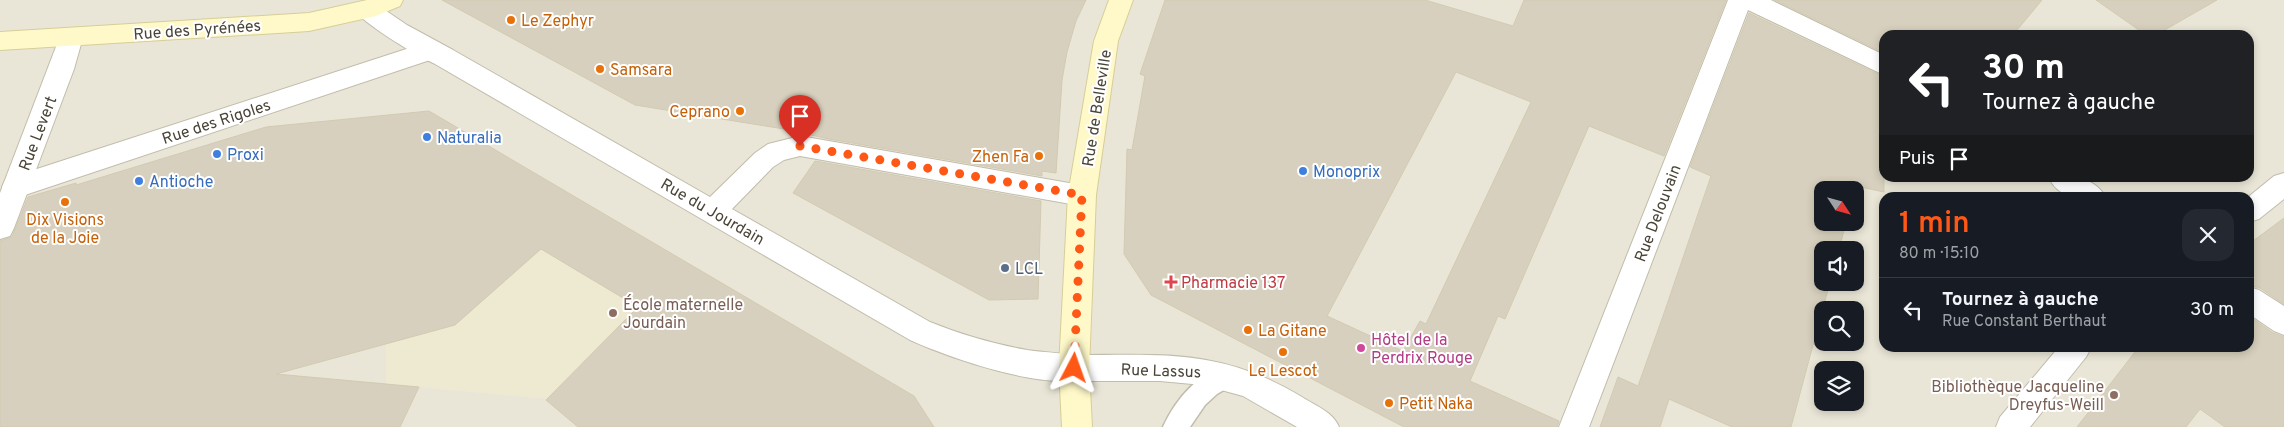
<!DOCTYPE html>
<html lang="fr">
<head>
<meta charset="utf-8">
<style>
  body { margin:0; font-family:Overpass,sans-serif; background:#242831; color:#f1f3f6; height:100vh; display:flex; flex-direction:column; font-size:19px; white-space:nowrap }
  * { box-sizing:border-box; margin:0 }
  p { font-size:16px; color:#9ea1a6 }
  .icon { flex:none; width:28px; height:28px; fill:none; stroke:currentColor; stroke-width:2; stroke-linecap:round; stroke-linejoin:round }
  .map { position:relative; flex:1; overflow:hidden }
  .panel { position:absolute; left:1879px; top:192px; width:375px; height:160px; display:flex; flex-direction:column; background:#171b24; border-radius:15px; box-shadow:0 2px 8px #0003 }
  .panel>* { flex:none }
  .top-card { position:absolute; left:1879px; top:30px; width:375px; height:152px; border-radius:15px; box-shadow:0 2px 8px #0003; background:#202124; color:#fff; overflow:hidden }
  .needle { width:32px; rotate:126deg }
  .tools { position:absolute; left:1814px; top:181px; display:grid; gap:10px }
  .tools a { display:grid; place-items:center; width:50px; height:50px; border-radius:10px; background:#171b24; box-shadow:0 2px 8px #0003; font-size:25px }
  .pin { position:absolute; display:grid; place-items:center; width:42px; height:42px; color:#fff; margin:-51px -21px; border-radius:50% 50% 50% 0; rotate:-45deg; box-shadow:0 0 5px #0007 }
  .pin .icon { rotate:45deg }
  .me { position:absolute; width:55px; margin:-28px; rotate:4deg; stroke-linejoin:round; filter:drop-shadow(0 0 4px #0008) }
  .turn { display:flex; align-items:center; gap:18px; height:105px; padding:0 20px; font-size:22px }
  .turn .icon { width:65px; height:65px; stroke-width:2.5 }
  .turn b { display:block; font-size:35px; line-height:42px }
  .then { display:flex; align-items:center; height:48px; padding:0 20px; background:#0003; gap:10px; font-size:19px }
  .round { display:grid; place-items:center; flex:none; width:52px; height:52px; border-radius:15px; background:#242831 }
  .overview { display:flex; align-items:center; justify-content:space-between; height:85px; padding:0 20px }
  h1 { font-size:30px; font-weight:600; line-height:38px; color:#ff5716 }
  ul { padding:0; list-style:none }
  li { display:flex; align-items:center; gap:15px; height:65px; padding:0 20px; border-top:1px solid #363941 }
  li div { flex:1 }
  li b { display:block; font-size:19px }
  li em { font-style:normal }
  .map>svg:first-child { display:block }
  .residential { fill:#e9e6d7; fill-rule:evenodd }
  .education { fill:#eeead2 }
  .building { fill:#d7d0be; stroke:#d2cab1; fill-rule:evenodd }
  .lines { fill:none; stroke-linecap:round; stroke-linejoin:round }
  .service-casing { stroke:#c1bcab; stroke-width:3 }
  .pedestrian-casing { stroke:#c1bcab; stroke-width:2 }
  .minor-casing { stroke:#c1bcab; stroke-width:2 }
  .secondary-casing { stroke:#d6ce98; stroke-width:2 }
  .service { fill:#fff; fill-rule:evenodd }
  .pedestrian { fill:#fff; fill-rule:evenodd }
  .minor { fill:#fff; fill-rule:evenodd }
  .secondary { fill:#fff9c9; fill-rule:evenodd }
  .route { stroke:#ff5716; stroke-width:9; stroke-dasharray:0 16.2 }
  .food-dot { fill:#e8710a; stroke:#fff; stroke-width:2 }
  .shop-dot { fill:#3f7fe0; stroke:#fff; stroke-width:2 }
  .service-dot { fill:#5c6f8a; stroke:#fff; stroke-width:2 }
  .health-dot { fill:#e0444e; stroke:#fff; stroke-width:2 }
  .education-dot { fill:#8d6e63; stroke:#fff; stroke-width:2 }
  .hotel-dot { fill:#d1479c; stroke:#fff; stroke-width:2 }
  .labels { text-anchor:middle; stroke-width:4; stroke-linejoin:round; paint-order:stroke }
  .food-label { font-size:16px; fill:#c56008; stroke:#fff; text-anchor:start }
  .street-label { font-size:16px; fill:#494437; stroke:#fff }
  .shop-label { font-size:16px; fill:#366cbe; stroke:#fff; text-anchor:start }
  .service-label { font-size:16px; fill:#4e5e75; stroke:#fff; text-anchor:start }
  .health-label { font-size:16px; fill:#be3a42; stroke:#fff; text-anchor:start }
  .education-label { font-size:16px; fill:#785e54; stroke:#fff; text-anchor:start }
  .hotel-label { font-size:16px; fill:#b23c85; stroke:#fff; text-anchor:start }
</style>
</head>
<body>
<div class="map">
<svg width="2284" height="427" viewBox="0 0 2284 427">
  <rect width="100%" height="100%" fill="#f5f3e9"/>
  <!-- residential -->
  <path class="residential" d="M0,0H2284V427H0ZM1884,35H2249V178H1884ZM1822,190H1855V222H1822ZM1884,198H2249V348H1884ZM1822,250H1855V282H1822ZM1822,310H1855V342H1822ZM1822,370H1855V402H1822Z"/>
  <!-- education -->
  <polygon class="education" points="570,193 854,361 868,369 820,424 386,384 386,344 453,302"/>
  <!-- building -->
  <g class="building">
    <polygon points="442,0 1086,0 1076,21 1067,52 1062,80 1056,173 1042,171 1042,176 829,139 784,129 635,105"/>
    <path d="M1165,0H1425L1513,26L1524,0H1726L1664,156L1589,126L1505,319L1498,316L1470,381L1559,421L1557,427H1404L1151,295L1124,254L1127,149L1132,150L1145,76L1140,74ZM1456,72L1531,102L1426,324L1420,321L1403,351L1327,316Z"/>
    <polygon points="1775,0 2042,0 2013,35 1884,35 1884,53"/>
    <polygon points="2096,0 2217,0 2156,35 2146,35"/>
    <polygon points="1749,13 1884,77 1884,192 1856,186 1855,191 1822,190 1822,222 1846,222 1839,250 1822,250 1822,282 1830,282 1791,427 1732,427 1669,399 1660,427 1600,427 1618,377 1638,386 1663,316 1711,176 1690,167"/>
    <polygon points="429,111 914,396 934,427 578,427 546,400 638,307 541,249 455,325 276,374 419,387 400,427 0,427 0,241 12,237 28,197 76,183 76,185 266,127"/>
    <polygon points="815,161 1041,201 1038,299 989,300 793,193"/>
    <polygon points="2284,218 2284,304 2260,288 2249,285 2249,244"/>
    <polygon points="2249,316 2273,333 2284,337 2284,427 2225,427 2200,409 2186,427 2077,427 2138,348 2249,348"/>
  </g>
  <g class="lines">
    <!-- service casing -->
    <g class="service-casing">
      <path id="service" d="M1225,365L1234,368L1237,376L1234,384L1217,394L1205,405L1190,427H1163C1176,399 1196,376 1225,365Z"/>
    </g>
    <!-- pedestrian casing -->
    <g class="pedestrian-casing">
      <path id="pedestrian" d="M431,41L440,43L442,48L453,50L710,197L755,153L768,144L800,136L1092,187L1096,195L1092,203L1082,206L800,156L784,160L773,167L732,209L930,322C962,335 994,344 1027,350C1046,353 1066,352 1085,359L1089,368L1085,377C1045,392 948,357 910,340L435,64L433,59L16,198L6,195L2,187L6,179Z"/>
    </g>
    <!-- minor casing -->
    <g class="minor-casing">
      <g id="minor">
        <polygon points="1728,0 1771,0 1884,55 1884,75 1748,10 1589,427 1559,427"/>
        <path d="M367,1L376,4L407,25L453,50L457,57L453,64C449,65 446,66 441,66C426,62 362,23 355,10L358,4Z"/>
        <polygon points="71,28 80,31 83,37 74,69 14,228 10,236 0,239 0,193 62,31"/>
        <polygon points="2284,173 2284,199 2259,219 2249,222 2249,198 2247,198 2274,176"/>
        <path d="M2049,178C2069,175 2095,176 2106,198C2084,198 2060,201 2049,178Z"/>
        <polygon points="2249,287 2259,290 2284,306 2284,335 2274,331 2249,314"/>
        <polygon points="2058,348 2091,348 2086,357 2030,427 1996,427 2000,417"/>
        <path d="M1074,355C1164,355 1221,348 1302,397C1316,406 1333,412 1339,427H1297L1243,396L1203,385L1160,381H1074L1063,377L1059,368L1063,359Z"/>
      </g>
    </g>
    <!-- secondary casing -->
    <g class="secondary-casing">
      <g id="secondary">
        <polygon points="367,0 403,0 400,6 376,16 309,31 0,50 0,32 309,13"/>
        <polygon points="1109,0 1133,0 1118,41 1096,195 1089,368 1092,427 1062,427 1059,368 1068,195 1094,41"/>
      </g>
    </g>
    <!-- service -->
    <use href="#service" class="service"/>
    <!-- pedestrian -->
    <use href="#pedestrian" class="pedestrian"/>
    <!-- minor -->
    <use href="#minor" class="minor"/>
    <!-- secondary -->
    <use href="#secondary" class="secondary"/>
  </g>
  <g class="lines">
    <!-- route -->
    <polyline class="route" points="800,146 1082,195 1074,368"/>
  </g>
  <!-- markers -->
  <g class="food-dot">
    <circle cx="511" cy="20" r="5"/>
    <circle cx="600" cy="69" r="5"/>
    <circle cx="740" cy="111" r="5"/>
    <circle cx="1039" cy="156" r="5"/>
    <circle cx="65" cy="202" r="5"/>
    <circle cx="1248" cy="330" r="5"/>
    <circle cx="1283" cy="352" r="5"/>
    <circle cx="1389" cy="403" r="5"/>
  </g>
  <g class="shop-dot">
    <circle cx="427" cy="137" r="5"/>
    <circle cx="217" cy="154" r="5"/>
    <circle cx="1303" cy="171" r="5"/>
    <circle cx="139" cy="181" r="5"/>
  </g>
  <circle class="service-dot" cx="1005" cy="268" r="5"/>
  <path class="health-dot" d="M1168.5 274.5h5v5h5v5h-5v5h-5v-5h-5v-5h5z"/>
  <g class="education-dot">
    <circle cx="613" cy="313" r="5"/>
    <circle cx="2114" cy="395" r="5"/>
  </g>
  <circle class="hotel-dot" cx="1361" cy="348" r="5"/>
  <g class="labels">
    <!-- food labels -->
    <g class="food-label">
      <text x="521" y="26">Le Zephyr</text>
      <text x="610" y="75">Samsara</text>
      <text x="730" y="117" text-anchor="end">Ceprano</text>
      <text x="1029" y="162" text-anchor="end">Zhen Fa</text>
      <text x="65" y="225" text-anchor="middle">Dix Visions<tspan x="65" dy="18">de la Joie</tspan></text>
      <text x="1258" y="336">La Gitane</text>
      <text x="1283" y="376" text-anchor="middle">Le Lescot</text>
      <text x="1399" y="409">Petit Naka</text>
    </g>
    <!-- street labels -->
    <g class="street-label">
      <text transform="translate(197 29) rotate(-4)" y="6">Rue des Pyrénées</text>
      <text transform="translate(1096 108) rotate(-81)" y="6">Rue de Belleville</text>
      <text transform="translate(216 121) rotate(-18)" y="6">Rue des Rigoles</text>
      <text transform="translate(37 133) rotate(-69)" y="6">Rue Levert</text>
      <text transform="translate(713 211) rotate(30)" y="6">Rue du Jourdain</text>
      <text transform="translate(1657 213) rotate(-69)" y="6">Rue Delouvain</text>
      <text transform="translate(1161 370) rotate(2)" y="6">Rue Lassus</text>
    </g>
    <!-- shop labels -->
    <g class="shop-label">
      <text x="437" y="143">Naturalia</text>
      <text x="227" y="160">Proxi</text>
      <text x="1313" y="177">Monoprix</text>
      <text x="149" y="187">Antioche</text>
    </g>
    <!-- service labels -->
    <g class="service-label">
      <text x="1015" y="274">LCL</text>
    </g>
    <!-- health labels -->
    <g class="health-label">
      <text x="1181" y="288">Pharmacie 137</text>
    </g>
    <!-- education labels -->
    <g class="education-label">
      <text x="623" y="310">École maternelle<tspan x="623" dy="18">Jourdain</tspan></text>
      <text x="2104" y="392" text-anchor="end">Bibliothèque Jacqueline<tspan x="2104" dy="18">Dreyfus-Weill</tspan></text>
    </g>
    <!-- hotel labels -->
    <g class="hotel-label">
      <text x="1371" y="345">Hôtel de la<tspan x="1371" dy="18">Perdrix Rouge</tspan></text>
    </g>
  </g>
</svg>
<div class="tools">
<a><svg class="needle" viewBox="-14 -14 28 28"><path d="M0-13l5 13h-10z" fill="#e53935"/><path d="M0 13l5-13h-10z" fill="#9ea1a6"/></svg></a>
<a><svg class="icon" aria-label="sound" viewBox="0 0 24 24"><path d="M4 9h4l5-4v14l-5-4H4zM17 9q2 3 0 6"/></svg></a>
<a><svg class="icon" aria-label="search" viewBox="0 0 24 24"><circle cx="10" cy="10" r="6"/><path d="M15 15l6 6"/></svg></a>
<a><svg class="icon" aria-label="layers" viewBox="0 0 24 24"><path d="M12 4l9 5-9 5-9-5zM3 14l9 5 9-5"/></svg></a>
</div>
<div class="pin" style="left:800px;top:146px;background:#d93025"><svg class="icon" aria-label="arrive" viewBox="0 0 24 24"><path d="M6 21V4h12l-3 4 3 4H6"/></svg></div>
<svg class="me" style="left:1074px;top:368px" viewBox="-20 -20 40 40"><path d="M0-17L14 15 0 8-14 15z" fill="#ff5716" stroke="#fff" stroke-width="4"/></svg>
<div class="top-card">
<div class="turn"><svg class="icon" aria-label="left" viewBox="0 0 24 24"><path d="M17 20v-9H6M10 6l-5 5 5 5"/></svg><div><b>30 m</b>Tournez à gauche</div></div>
<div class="then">Puis<svg class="icon" aria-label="arrive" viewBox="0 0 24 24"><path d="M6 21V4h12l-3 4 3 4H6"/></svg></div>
</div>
<section class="panel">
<div class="overview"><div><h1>1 min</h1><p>80 m · 15:10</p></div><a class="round"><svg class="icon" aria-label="close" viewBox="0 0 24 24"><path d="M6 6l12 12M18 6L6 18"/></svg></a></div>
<ul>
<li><svg class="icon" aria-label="left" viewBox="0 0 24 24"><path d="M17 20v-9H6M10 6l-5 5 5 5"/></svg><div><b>Tournez à gauche</b><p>Rue Constant Berthaut</p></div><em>30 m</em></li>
</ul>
</section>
</div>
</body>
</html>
